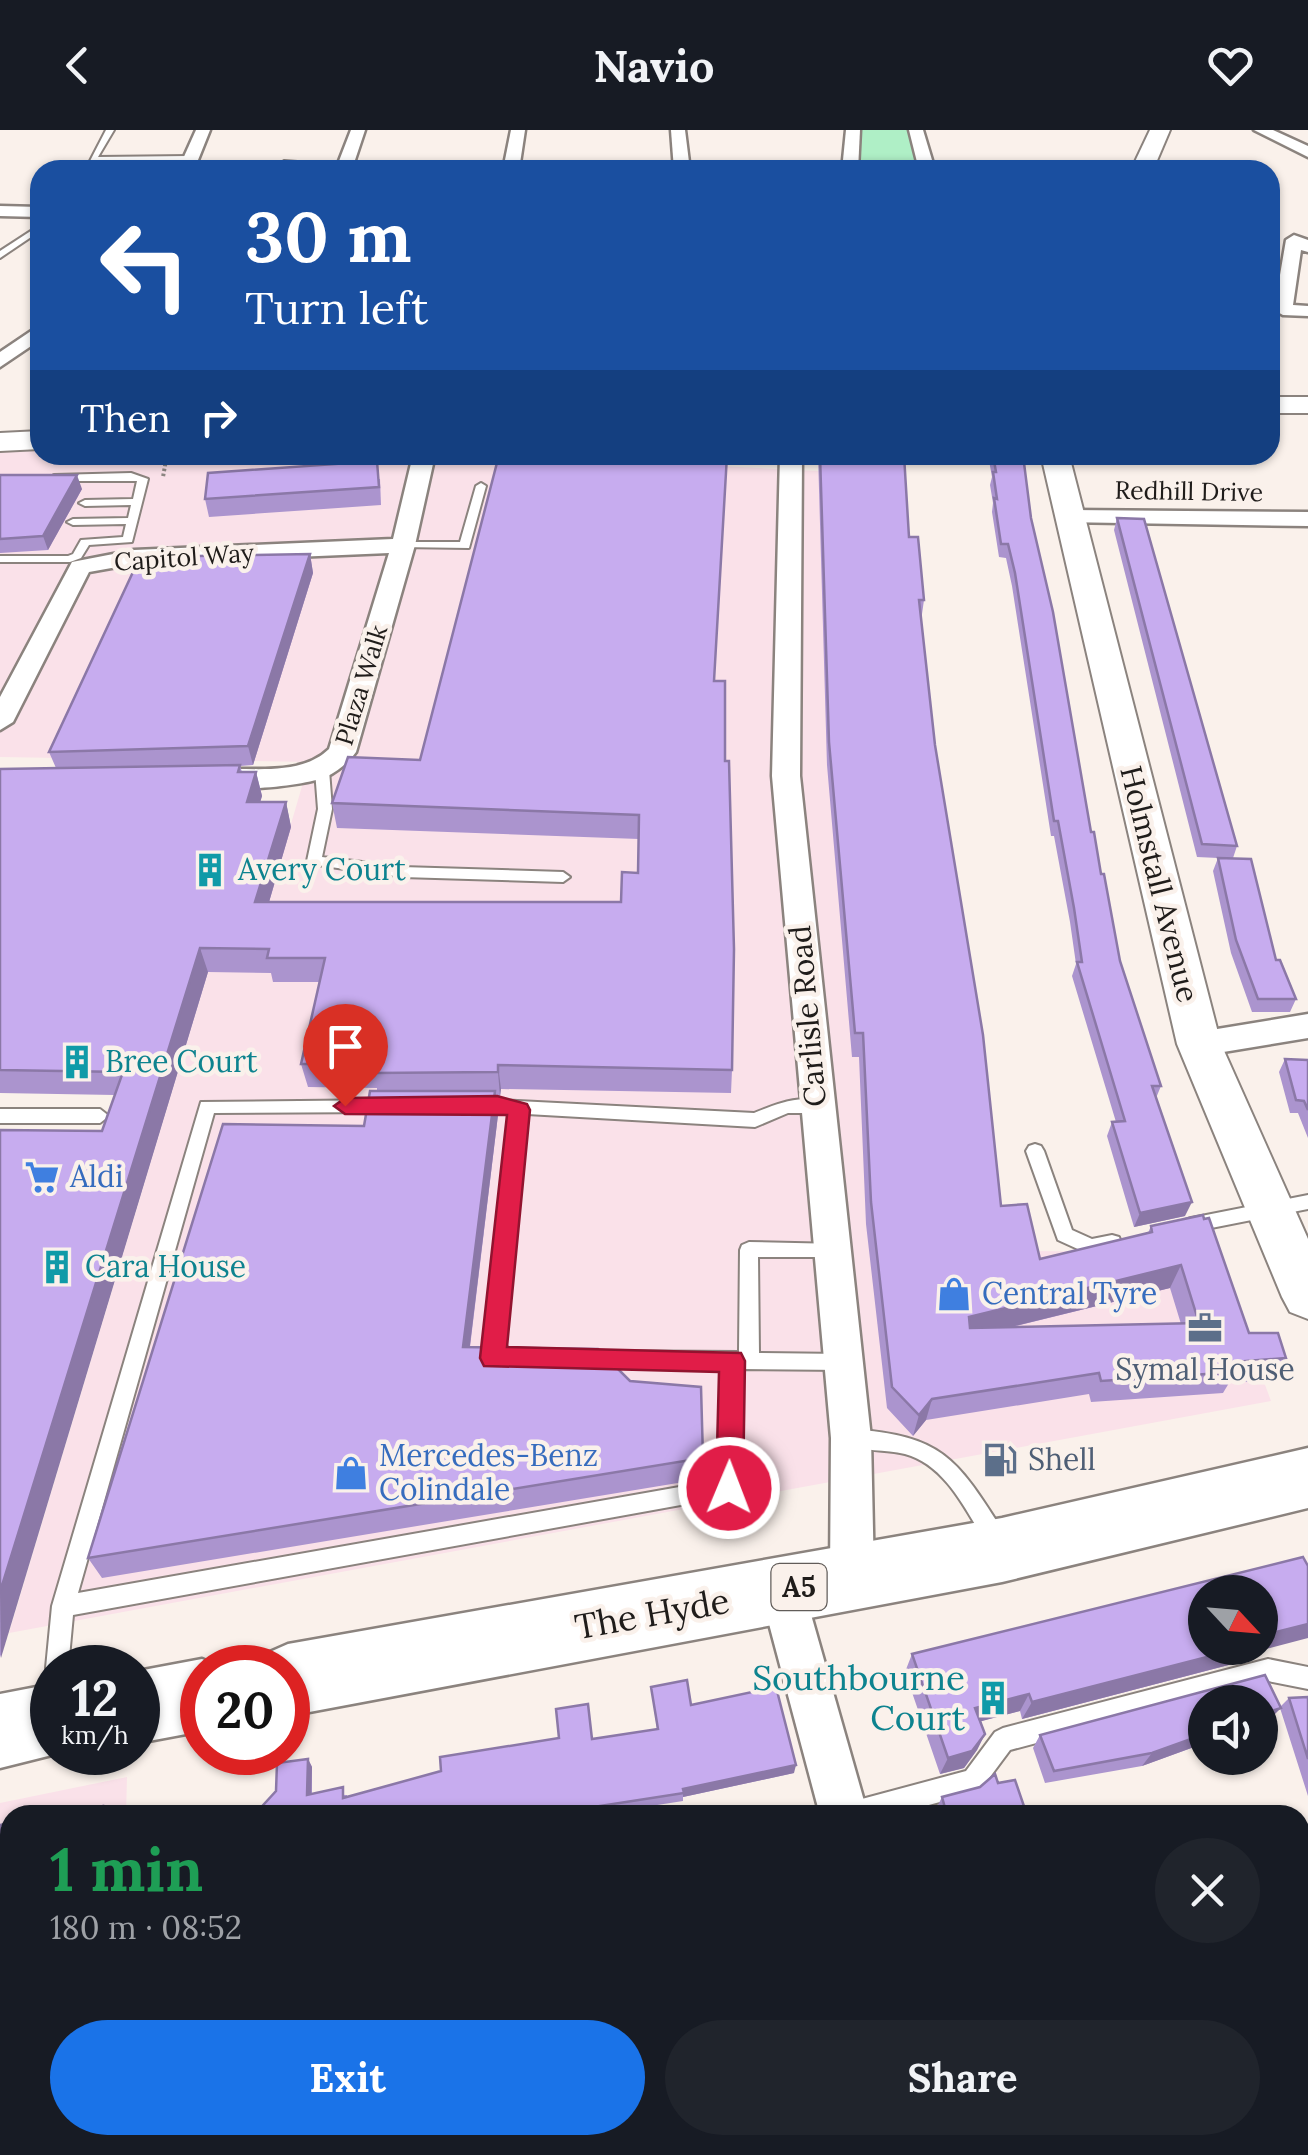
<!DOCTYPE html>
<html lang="en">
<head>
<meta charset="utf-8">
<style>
  body { margin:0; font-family:Lora,serif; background:#20242c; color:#f1f3f6; height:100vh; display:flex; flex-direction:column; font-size:38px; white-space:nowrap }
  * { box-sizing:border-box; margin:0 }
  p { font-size:32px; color:#9ea1a6 }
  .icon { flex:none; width:55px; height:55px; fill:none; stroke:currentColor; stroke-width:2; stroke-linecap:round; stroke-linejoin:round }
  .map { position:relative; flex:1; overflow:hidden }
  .drawer { position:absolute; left:0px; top:1675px; width:1310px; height:350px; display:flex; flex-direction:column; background:#171b24; border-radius:30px 30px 0 0; box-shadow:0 2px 8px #0004 }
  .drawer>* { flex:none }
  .hud { position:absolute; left:30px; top:30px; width:1250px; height:305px; border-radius:30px; box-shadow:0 2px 8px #0004; background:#1a4fa0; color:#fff; overflow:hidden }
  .needle { width:65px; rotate:116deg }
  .tools { position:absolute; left:1188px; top:1445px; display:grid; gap:20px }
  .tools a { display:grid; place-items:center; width:90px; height:90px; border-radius:50%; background:#171b24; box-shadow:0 2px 8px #0004; font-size:50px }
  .speed { position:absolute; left:30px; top:1515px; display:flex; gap:20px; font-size:50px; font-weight:700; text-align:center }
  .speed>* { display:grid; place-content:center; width:130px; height:130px; border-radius:50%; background:#171b24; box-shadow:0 2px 8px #0004; line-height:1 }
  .speed small { font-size:25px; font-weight:400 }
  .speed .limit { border:15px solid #d22; background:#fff; color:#111 }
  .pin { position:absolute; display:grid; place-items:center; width:85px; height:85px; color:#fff; margin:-102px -42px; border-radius:50% 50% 50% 0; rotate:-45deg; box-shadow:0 0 10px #0007 }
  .pin .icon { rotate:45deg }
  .me { position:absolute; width:110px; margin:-55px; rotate:1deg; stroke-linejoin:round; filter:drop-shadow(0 0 8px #0008) }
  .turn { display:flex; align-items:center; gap:35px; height:210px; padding:0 50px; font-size:45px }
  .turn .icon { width:130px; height:130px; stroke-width:2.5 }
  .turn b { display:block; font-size:70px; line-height:85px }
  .then { display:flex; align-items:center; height:95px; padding:0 50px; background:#0003; gap:20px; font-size:38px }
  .round { display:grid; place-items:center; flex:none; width:105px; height:105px; border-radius:52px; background:#20242c }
  .headline { display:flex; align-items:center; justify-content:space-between; height:170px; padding:0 50px }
  h1 { font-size:60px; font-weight:800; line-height:75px; color:#1e9e55 }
  .primary-button { display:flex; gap:20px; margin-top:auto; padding:20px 50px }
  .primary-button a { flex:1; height:115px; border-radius:60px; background:#1a73e8; color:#fff; font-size:40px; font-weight:800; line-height:115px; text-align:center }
  .primary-button a+a { background:#20242c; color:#f1f3f6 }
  header { display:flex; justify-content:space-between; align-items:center; height:130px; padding:0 50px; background:#171b24; font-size:45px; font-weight:800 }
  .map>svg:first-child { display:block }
  .industrial { fill:#fae1e9 }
  .green { fill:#afefc6 }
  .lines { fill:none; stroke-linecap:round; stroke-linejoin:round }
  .lane-casing { stroke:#8b837e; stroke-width:4 }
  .street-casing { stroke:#8b837e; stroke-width:5 }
  .secondary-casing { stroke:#8b837e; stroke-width:4 }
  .primary-casing { stroke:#8b837e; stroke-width:5 }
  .path { stroke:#8d8783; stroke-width:4; stroke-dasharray:2.5 2.5; stroke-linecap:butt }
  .lane { fill:#fff; fill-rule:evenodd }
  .street { fill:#fff; fill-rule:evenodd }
  .secondary { fill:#fff; fill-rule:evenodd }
  .primary { fill:#fff; fill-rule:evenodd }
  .wall { fill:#ab94ce; fill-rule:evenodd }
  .shaded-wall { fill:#8b78a7 }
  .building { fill:#c7acef; stroke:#8b78a7; stroke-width:2.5; fill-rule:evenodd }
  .route { fill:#e11d48; stroke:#92132f; stroke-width:2.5 }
  .labels { text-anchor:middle; stroke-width:9; stroke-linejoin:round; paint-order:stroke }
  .far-street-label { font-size:25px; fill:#1f1c1a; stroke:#faf1eb }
  .shield { fill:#faf1eb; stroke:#615c59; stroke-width:2.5 }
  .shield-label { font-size:28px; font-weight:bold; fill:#1f1c1a }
  .culture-label { font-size:30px; fill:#0d838f; stroke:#faf1eb; text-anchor:start }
  .street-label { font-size:30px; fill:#1f1c1a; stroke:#faf1eb }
  .shop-label { font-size:30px; fill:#366cbe; stroke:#faf1eb; text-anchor:start }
  .service-label { font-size:30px; fill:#4e5e75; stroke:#faf1eb }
  .near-street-label { font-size:35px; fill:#1f1c1a; stroke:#faf1eb }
  .near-culture-label { font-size:35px; fill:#0d838f; stroke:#faf1eb; text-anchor:end }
</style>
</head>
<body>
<header><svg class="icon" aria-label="back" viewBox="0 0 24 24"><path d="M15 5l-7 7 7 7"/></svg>Navio<svg class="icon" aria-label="heart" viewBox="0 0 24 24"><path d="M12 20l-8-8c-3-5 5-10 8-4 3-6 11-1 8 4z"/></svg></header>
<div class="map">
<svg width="1308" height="2025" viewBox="0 0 1308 2025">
  <rect width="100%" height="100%" fill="#faf1eb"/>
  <!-- industrial -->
  <g class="industrial">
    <polygon points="40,320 40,325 658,325 660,333 898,345 1001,1121 1216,1122 1271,1271 9,1503 208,842 248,842 309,632 0,627 0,321"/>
    <polygon points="127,1647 126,1685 10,1685 10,2015 113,2015 112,2025 0,2025 0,1673"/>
  </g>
  <!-- green -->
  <polygon class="green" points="859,0 911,0 921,40 859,40"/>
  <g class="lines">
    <!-- lane casing -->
    <g class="lane-casing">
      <g id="lane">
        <polygon points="106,0 114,0 98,27 190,26 194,28 190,30 90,31"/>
        <polygon points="284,31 311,33 290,35 287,40 279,40"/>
        <polygon points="40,95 40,101 0,128 0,121"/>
        <polygon points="131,343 148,349 132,412 89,415 81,428 70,432 0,432 0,426 68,426 73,424 81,410 123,407 126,394 73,395 67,392 73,389 128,388 131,375 85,376 79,373 85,370 133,369 137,351 54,351 49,348 54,345"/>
        <polygon points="481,353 486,356 469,418 399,417 397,415 403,412 460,412 476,356"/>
        <polygon points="322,636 329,640 332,679 322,727 402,737 563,742 570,747 563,752 402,747 309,734 307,731 318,679 315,640"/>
        <path d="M476,969L754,983C774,975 808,960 826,977L817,983H788L755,997L527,984L504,1220L510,1222L513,1228L510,1234L503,1236L486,1234L483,1228L510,983L470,980L467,975Z"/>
        <polygon points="390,970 399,976 390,982 214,983 78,1463 719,1350 722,1239 584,1237 577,1235 574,1229 577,1223 584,1221 739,1222 740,1120 742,1115 749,1112 839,1114 841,1119 839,1124 832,1127 758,1127 759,1223 844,1224 851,1226 854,1232 851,1238 844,1240 742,1239 739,1358 736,1365 73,1485 68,1538 52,1538 52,1547 49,1546 46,1538 52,1476 201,972"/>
        <polygon points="0,979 100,979 109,986 100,993 0,993"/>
        <polygon points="1035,1014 1041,1016 1044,1021 1072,1100 1092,1109 1112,1105 1119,1107 1121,1112 1119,1117 1091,1125 1058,1110 1026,1021 1029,1016"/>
        <polygon points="1308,1065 1308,1079 1191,1102 1185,1100 1182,1095 1185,1090 1191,1088"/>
        <path d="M851,1299C942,1306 956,1327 1003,1401L1006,1408L1003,1415L995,1418L987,1415C967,1382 946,1335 905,1324C885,1319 863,1322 844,1314L841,1308L844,1302Z"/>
        <polygon points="1268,1529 1308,1537 1308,1559 1268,1551 1010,1620 981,1659 973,1663 892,1685 835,1685 838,1676 847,1673 966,1641 995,1602 1003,1598"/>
      </g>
    </g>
    <!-- street casing -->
    <g class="street-casing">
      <g id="street">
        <polygon points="196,0 210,0 194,40 178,40"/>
        <polygon points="351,0 365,0 355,30 363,40 347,40 339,31"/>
        <polygon points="511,0 525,0 519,40 503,40"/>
        <polygon points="671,0 685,0 690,40 674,40"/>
        <polygon points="846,0 860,0 858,40 842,40"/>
        <polygon points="909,0 923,0 935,40 919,40"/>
        <polygon points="1254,0 1273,0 1308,16 1308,27"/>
        <polygon points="0,76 40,77 40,87 0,86"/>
        <polygon points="1294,105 1308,110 1308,122 1301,120 1293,175 1308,176 1308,186 1283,185 1274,180 1286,110"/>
        <polygon points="40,195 40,210 0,237 0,222"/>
        <path d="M413,325H435L415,415L356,622C348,633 338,641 326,647C304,656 212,667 197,648C216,626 291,656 329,619L389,423L134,434L89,442L13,592L0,600V567L72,432L134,420L393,409Z"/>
        <polygon points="780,325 802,325 800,646 871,1308 874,1446 867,1461 852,1467 837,1461 830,1446 831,1308 772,646"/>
        <polygon points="1070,380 1308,382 1308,396 1062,392 1059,387 1062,382"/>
        <polygon points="1308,884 1308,908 1199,926 1187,922 1182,914 1187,906 1199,902"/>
        <polygon points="782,1439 798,1445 804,1460 868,1685 820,1685 760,1460 766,1445"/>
        <polygon points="907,2015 963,2015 965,2025 909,2025"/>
      </g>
    </g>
    <!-- secondary casing -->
    <g class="secondary-casing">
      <g id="secondary">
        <polygon points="1150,0 1170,0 1153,40 1131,40"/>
        <rect x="1270" y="267" width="38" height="16"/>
        <polygon points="40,301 40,319 0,321 0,303"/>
        <polygon points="1041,325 1069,325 1221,914 1308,1109 1308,1189 1290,1182 1282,1167 1177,914"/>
      </g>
    </g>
    <!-- primary casing -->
    <g class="primary-casing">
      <g id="primary">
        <polygon points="1308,1318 1308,1378 1002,1452 288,1586 288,1538 257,1538 263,1525 288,1514 1002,1388"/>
        <polygon points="202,1529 223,1538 202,1538 202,1601 138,1613 138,1541"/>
        <polygon points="52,1554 52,1622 64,1622 0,1638 0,1564"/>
      </g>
    </g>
    <!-- path -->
    <polyline class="path" points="156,325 166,330 163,347"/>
    <!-- lane -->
    <use href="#lane" class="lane"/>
    <!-- street -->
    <use href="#street" class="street"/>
    <!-- secondary -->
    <use href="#secondary" class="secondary"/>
    <!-- primary -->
    <use href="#primary" class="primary"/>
  </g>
  <!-- wall -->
  <g class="wall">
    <path d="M818,325H904L909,407L924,470L921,491L935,615L1001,1076L1040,1129L1148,1103L1151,1096L1249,1203L1286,1228L1273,1250L1229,1253L1223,1263L1091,1272L1089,1264L926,1290L913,1306L887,1278L866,1094L859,927H852L827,635ZM1170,1158L1181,1194L1008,1198Z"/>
    <polygon points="988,325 1023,325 1031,388 1091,702 1120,831 1161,956 1156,968 1185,1086 1134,1097 1107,1006 1112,992 1116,992 1072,846 1076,834 1070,792 1054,706 1051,706 1012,456 1006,428 999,427 992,382 993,373 990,355 992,347"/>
    <polygon points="0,345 82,359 48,420 0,423"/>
    <polygon points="380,349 381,375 209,387 205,369"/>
    <polygon points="1117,388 1237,716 1233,728 1276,830 1296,869 1290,882 1252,882 1231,823 1213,741 1218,728 1197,727 1114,400"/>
    <polygon points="310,424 313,443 253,635 240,636 242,642 256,642 262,666 260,672 286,672 291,697 269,772 621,772 638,743 639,709 337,698 332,673 420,630 715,551 725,631 732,940 731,963 501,959 500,966 496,966 498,985 470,1217 703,1328 702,1349 102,1448 88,1428 364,996 377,961 377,958 308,957 301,934 320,852 273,852 271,843 208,842 0,1528 0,1000 102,1001 115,965 0,963 0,639 56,638 49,622"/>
    <polygon points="1285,929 1308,930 1308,1008 1298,983 1290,983 1279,942"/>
    <polygon points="912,1524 1247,1524 1240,1532 1022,1589 1020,1581 981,1591 985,1604 977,1620 964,1638 940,1644 905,1542"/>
    <polygon points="1265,1545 1280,1577 1289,1568 1308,1567 1308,1666 1280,1578 1268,1591 1260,1594 1260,1572 1205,1572 1205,1613 1142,1636 1045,1653 1033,1618 1040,1605"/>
    <polygon points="651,1557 691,1575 794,1643 683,1667 683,1671 593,1685 254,1685 308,1629 312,1637 312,1664 347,1665 347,1667 592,1609 657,1599"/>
    <polygon points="998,1653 1027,1685 939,1685 937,1677 942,1667"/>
    <polygon points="1029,2015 1190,2015 1192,2025 1031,2025"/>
  </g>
  <!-- shaded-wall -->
  <g class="shaded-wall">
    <polygon points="77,345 82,359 48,420 43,406"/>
    <polygon points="310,424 313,443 253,635 248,616"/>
    <polygon points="256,642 262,666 253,696 247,672"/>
    <polygon points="286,672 291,697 262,796 255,772"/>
    <polygon points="200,818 208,842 1,1528 0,1462"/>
    <polygon points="498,935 501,959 500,966 498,942"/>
    <polygon points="495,961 498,985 467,1239 463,1217"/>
    <polygon points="1192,1072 1185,1086 1134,1097 1140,1083"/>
    <polygon points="1181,1135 1170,1158 962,1209 969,1187"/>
    <polygon points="932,1269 926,1290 913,1306 919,1285"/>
    <polygon points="1308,1494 1308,1508 1247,1524 1240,1532 1022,1589 1032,1572 1242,1518 1260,1518 1260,1506"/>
    <polygon points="1029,1564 1020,1581 967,1595 975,1578"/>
    <polygon points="1281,1578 1268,1591 1260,1594 1260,1585"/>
    <polygon points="985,1604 977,1620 964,1638 940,1644 948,1628"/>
    <polygon points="1205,1604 1205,1613 1142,1636 1152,1623"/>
    <polygon points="308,1629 312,1637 311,1673 307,1665"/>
    <polygon points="796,1635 794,1643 683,1667 683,1659"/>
    <polygon points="103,1676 112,1685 103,1685"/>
    <rect x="81" y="2015" width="18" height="10"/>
  </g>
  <!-- building -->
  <g class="building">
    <polygon points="499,325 727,325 714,551 725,551 725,631 729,631 734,819 732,940 498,935 498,942 373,943 375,934 301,934 325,828 267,828 269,819 200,818 0,1462 0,1000 102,1001 123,942 0,940 0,639 240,635 238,642 256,642 247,672 286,672 255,772 621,772 622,742 638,743 639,685 332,673 348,627 420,630"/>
    <path d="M820,325H904L909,407H918L924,470H919L935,615L983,905L1001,1076L1027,1074L1040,1129L1152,1102L1151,1096L1203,1085L1204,1089L1209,1088L1249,1203H1278L1286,1228L1232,1232L1236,1242L1101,1251L1099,1243L932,1269L919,1285L892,1257L871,1072L863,903H855L829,612ZM1181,1135L1199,1193L970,1198L969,1187Z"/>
    <polygon points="993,325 1023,325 1031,388 1053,482 1091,702 1094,702 1101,744 1104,744 1120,831 1161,956 1152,956 1192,1072 1140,1083 1112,992 1125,991 1077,832 1082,832 1074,778 1058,691 1054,691 1015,443 1008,414 1001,414 994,368 997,369 993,342 996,342"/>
    <polygon points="377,331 379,357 205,369 208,343"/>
    <polygon points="0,345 77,345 43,406 0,409"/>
    <polygon points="1117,388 1144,389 1237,716 1202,714"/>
    <polygon points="310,424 248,616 49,622 140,427"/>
    <polygon points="1218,728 1251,729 1276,830 1280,830 1296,869 1258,869 1236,810"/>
    <polygon points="1285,929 1308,930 1308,980 1304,971 1296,970"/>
    <polygon points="370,961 495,961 463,1217 598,1219 630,1251 701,1257 703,1328 88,1428 223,994 364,996"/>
    <polygon points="1303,1427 1308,1436 1308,1494 1260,1506 1260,1462 1205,1462 1205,1518 1242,1518 1032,1572 1029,1564 975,1578 985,1604 972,1621 948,1628 912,1524"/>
    <polygon points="1265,1545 1281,1578 1260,1585 1260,1572 1205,1572 1205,1604 1152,1623 1054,1641 1040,1605"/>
    <polygon points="687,1550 691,1575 776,1557 796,1635 683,1659 684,1663 542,1685 254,1685 276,1661 277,1633 308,1629 307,1665 343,1657 343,1668 441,1641 440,1627 559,1608 556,1579 588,1574 592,1609 658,1599 651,1557"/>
    <polygon points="1308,1567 1308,1629 1289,1568"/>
    <polygon points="995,1644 998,1653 1015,1650 1027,1685 947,1685 942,1667 980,1657"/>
    <polygon points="103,1676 103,1685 53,1685"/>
    <polygon points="10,1693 10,2015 81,2015 81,2025 0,2025 0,1695"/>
    <polygon points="1300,2014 1303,2025 1255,2025 1254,2021"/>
    <polygon points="757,2015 850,2015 851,2025 738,2025 738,2017"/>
    <polygon points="1038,2015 1190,2015 1192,2025 1040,2025"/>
  </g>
  <!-- route -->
  <polygon class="route" points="497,966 527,974 530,980 507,1217 741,1223 745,1231 743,1358 739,1367 729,1371 720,1367 716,1358 719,1242 484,1236 480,1228 507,985 345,984 334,976 345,968"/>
  <!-- icons -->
  <defs>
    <g id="building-bare" transform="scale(2.7)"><path d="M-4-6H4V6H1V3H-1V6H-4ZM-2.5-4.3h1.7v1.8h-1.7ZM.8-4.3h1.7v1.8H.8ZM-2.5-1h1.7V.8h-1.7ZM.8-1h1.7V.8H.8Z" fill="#0f9aa8" stroke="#faf1eb" stroke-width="2.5" paint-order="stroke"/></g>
    <g id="supermarket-bare" transform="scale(2.7)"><path d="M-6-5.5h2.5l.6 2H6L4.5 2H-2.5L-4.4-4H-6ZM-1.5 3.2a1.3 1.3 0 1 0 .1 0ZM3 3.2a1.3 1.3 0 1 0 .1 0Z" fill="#3f7fe0" stroke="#faf1eb" stroke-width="2.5" paint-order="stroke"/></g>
    <g id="shop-bare" transform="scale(2.7)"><path d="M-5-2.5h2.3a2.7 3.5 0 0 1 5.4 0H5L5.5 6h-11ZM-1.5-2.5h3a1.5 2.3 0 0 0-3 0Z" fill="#3f7fe0" stroke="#faf1eb" stroke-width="2.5" paint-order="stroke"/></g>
    <g id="office-bare" transform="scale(2.7)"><path d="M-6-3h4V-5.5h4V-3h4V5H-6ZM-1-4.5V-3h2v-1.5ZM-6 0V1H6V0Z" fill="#5c6f8a" stroke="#faf1eb" stroke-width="2.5" paint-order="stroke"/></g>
    <g id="fuel-bare" transform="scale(2.7)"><path d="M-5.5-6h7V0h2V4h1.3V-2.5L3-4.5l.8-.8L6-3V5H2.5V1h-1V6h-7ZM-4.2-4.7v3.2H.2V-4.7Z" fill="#5c6f8a" stroke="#faf1eb" stroke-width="2.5" paint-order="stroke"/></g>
  </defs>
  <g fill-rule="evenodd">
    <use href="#building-bare" x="210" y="740"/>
    <use href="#building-bare" x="77" y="932"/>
    <use href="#supermarket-bare" x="42" y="1047"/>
    <use href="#building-bare" x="57" y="1137"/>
    <use href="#shop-bare" x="954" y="1164"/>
    <use href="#office-bare" x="1205" y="1198"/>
    <use href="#fuel-bare" x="1000" y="1330"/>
    <use href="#shop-bare" x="351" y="1343"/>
    <use href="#building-bare" x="993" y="1568"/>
  </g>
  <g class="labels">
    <!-- far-street labels -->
    <g class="far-street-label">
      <text transform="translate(1189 361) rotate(1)" y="9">Redhill Drive</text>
      <text transform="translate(184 427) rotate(-4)" y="9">Capitol Way</text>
      <text transform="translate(361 555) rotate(-73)" y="9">Plaza Walk</text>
    </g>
    <!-- shield labels -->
    <rect class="shield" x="771.5" y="1434" width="55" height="46" rx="8"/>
    <g class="shield-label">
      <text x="799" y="1467">A5</text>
    </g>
    <!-- culture labels -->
    <g class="culture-label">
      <text x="238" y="750">Avery Court</text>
      <text x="105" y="942">Bree Court</text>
      <text x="85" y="1147">Cara House</text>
    </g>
    <!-- street labels -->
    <g class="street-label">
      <text transform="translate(1159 754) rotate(76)" y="10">Holmstall Avenue</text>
      <text transform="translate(808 886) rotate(-95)" y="10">Carlisle Road</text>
    </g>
    <!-- shop labels -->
    <g class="shop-label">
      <text x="70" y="1057">Aldi</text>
      <text x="982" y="1174">Central Tyre</text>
      <text x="379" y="1336">Mercedes-Benz<tspan x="379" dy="34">Colindale</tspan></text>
    </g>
    <!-- service labels -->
    <g class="service-label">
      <text x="1205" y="1250">Symal House</text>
      <text x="1028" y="1340" text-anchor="start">Shell</text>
    </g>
    <!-- near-street labels -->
    <g class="near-street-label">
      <text transform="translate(652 1484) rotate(-10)" y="12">The Hyde</text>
    </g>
    <!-- near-culture labels -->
    <g class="near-culture-label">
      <text x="965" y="1560">Southbourne<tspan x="965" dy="40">Court</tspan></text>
    </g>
  </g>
</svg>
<div class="tools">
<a><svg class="needle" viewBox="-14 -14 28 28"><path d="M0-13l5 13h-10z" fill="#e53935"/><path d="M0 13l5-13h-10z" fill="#9ea1a6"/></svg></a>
<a><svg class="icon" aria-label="sound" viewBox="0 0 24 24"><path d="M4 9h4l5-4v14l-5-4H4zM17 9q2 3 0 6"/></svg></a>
</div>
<div class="speed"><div>12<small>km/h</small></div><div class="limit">20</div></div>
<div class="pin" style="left:345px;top:976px;background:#d93025"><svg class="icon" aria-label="arrive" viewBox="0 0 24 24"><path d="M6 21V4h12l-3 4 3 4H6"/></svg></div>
<svg class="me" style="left:729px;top:1358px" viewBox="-20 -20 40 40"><circle r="17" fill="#e11d48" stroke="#fff" stroke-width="3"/><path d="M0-11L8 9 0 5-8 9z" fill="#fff"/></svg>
<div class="hud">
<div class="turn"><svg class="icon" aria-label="left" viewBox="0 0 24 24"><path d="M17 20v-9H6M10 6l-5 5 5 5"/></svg><div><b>30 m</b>Turn left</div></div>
<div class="then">Then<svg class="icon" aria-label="right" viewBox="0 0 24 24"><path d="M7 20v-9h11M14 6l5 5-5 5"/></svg></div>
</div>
<section class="drawer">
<div class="headline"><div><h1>1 min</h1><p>180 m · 08:52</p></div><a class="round"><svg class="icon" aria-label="close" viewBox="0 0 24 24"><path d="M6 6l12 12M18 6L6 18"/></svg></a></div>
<div class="primary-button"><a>Exit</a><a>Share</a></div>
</section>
</div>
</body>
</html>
